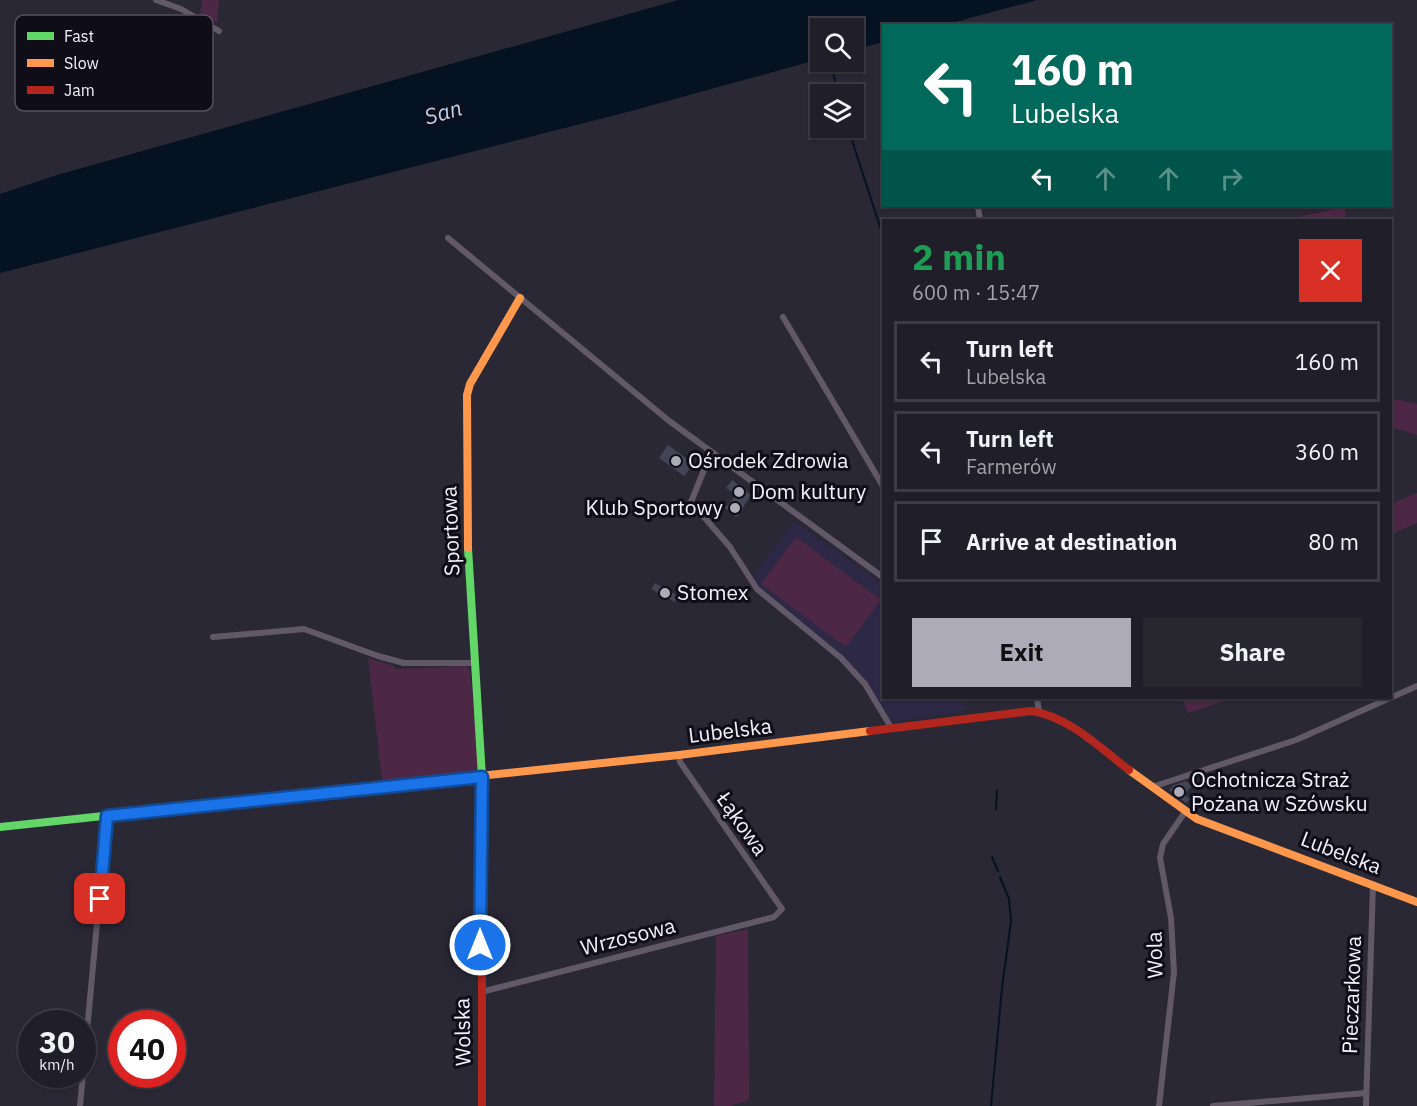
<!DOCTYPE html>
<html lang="en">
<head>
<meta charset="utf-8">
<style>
  body { margin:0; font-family:"IBM Plex Sans",sans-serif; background:#282730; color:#f1f3f6; height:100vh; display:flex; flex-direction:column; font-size:22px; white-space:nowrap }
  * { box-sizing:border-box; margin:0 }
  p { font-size:20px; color:#a2a2a8 }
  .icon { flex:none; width:33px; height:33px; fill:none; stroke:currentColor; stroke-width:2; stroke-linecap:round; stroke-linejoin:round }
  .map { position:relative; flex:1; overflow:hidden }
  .panel { position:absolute; left:882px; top:219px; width:510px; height:480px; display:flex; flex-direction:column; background:#201e28; border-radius:0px; box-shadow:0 2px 4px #0004,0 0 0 2px #3d3c45 }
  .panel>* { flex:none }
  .banner { position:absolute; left:882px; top:24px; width:510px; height:183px; border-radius:0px; box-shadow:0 2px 4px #0004,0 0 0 2px #3d3c45; background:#00695c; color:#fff; overflow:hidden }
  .fabs { position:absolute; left:810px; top:18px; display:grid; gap:12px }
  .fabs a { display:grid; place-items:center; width:54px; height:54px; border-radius:0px; background:#201e28; box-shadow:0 2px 4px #0004,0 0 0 2px #3d3c45; font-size:30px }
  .speed { position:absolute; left:18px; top:1010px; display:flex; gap:12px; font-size:30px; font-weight:700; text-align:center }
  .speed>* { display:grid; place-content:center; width:78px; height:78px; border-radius:50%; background:#201e28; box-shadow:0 2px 4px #0004,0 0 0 2px #3d3c45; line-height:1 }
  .speed small { font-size:15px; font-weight:400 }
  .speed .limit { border:9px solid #d22; background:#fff; color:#111 }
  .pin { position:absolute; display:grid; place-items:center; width:51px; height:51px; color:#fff; margin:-26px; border-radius:12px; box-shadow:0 3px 9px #0006 }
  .me { position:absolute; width:66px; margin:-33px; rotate:0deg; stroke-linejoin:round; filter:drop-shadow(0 0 4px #0008) }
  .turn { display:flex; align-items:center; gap:21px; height:126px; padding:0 30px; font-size:27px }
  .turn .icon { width:78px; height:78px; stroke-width:2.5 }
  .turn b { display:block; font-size:42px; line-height:51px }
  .lanes { display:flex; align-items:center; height:57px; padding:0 30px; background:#0003; justify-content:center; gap:30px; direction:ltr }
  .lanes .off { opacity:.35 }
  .round { display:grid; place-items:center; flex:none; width:63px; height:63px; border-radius:0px; background:#282730 }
  .head { display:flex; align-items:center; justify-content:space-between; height:102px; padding:0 30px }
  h1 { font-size:36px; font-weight:800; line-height:45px; color:#1e9e55 }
  .primary-button { display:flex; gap:12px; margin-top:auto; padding:12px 30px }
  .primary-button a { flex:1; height:69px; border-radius:0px; background:#adabb8; color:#111; font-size:24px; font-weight:800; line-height:69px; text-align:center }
  .primary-button a+a { background:#282730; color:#f1f3f6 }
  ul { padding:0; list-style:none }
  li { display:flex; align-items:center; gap:18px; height:81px; margin:0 12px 9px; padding:0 18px; border:3px solid #3d3c45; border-radius:0px }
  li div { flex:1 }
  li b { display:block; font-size:22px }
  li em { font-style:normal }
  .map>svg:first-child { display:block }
  .built { fill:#2d2845 }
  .green { fill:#4d2846 }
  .water { fill:#051222 }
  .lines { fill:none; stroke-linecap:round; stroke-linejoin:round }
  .stream { stroke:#051222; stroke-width:2 }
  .building { fill:#434557 }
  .street { stroke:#625968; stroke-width:6 }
  .fast { stroke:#63d668; stroke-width:8 }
  .slow { stroke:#ff974d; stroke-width:8 }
  .jam { stroke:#b3261e; stroke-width:8 }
  .route-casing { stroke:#114b97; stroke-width:15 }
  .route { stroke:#1a73e8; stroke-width:10 }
  .poi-dot { fill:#adabb8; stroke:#0f0e18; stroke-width:2 }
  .labels { text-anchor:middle; stroke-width:6; stroke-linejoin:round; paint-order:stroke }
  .poi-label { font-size:21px; fill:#f3f1ff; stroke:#0f0e18; text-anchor:start }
  .street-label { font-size:21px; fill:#f3f1ff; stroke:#0f0e18 }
  .water-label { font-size:22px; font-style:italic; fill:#b6d6f3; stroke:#0f0e18 }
  .key { fill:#0f0e18; stroke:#53525d; stroke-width:1.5 }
  .key-label { font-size:16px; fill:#f3f1ff }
</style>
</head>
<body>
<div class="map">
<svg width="1417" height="1106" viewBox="0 0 1417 1106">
  <rect width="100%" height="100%" fill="#2a2835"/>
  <!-- built -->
  <polygon class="built" points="794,521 883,585 884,698 964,698 966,711 893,722 868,684 846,659 757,585 754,575"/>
  <!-- green -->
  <g class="green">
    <polygon points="202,0 219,0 217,23 200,15"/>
    <polygon points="1344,207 1347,220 1285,220"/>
    <polygon points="1390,398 1417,404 1417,435 1391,427"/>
    <polygon points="1417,493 1417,523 1391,534 1391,504"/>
    <polygon points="796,537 881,600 846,647 761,584"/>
    <polygon points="368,658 394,666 396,669 465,666 470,670 479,772 382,780"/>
    <polygon points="1182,698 1233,698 1188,713"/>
    <polygon points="748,929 749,1100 730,1106 714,1106 716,936"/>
  </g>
  <!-- water -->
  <polygon class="water" points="678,0 1037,0 944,25 884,26 883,42 854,50 854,28 820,28 820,59 631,111 0,273 0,194 57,175"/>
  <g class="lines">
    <!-- stream -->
    <g class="stream">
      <polyline points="836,62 833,72 838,94"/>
      <polyline points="848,128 884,239"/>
      <polyline points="996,809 997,791"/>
      <polyline points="992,857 998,871"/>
      <polyline points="991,1106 1002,988 1011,921 1009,899 1000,877"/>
    </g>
  </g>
  <!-- building -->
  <g class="building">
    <polygon points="668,445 694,464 684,476 659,458"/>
    <polygon points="732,480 751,495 737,517 725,508 736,495 726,488"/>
    <polygon points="655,583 678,596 675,602 651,589"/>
    <polygon points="1186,781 1192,786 1184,794 1190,799 1186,803 1169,790 1174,785"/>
  </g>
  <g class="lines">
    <!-- street -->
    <g class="street">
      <polyline points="156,0 181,9 219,31"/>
      <polyline points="978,206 980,220"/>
      <polyline points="448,238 668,420 884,578"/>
      <polyline points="783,317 884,488"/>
      <polyline points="711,453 691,502 730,547 757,589 841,658 865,684 892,729"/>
      <polyline points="213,637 304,629 378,656 404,663 474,663"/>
      <polyline points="1037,698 1039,712"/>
      <polyline points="1152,787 1296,740 1417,686"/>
      <polyline points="481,992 774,917 782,909 680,762 679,755"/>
      <polyline points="80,1106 107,816"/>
      <polyline points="1159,1106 1174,972 1171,918 1160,858 1163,844 1185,812"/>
      <polyline points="1213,1106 1366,1093"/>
      <polyline points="1366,1106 1373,884"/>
    </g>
    <!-- fast -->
    <g class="fast">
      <polyline points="468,548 482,777 482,886"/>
      <polyline points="0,827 413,783"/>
    </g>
    <!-- slow -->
    <g class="slow">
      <polyline points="468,548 467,395 470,384 520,298"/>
      <polyline points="1129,770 1197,819 1417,902"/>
      <polyline points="413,783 679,755 870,731"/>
    </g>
    <!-- jam -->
    <g class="jam">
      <path d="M870,731L1031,711C1068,716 1100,748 1129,770"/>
      <polyline points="482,886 482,1106"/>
    </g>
  </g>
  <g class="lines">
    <!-- route casing -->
    <g class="route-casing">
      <polyline id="route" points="100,899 107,816 482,777 480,945"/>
    </g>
    <!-- route -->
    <use href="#route" class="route"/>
  </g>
  <!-- markers -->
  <g class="poi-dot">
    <circle cx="676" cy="461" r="6"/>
    <circle cx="739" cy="492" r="6"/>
    <circle cx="735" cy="508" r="6"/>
    <circle cx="665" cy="593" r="6"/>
    <circle cx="1179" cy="792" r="6"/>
  </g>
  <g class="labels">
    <!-- poi labels -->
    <g class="poi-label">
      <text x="688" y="468">Ośrodek Zdrowia</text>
      <text x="751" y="499">Dom kultury</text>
      <text x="723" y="515" text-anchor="end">Klub Sportowy</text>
      <text x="677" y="600">Stomex</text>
      <text x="1191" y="787">Ochotnicza Straż<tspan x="1191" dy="24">Pożana w Szówsku</tspan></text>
    </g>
    <!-- street labels -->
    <g class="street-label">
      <text transform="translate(451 531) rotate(-92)" y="7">Sportowa</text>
      <text transform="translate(730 731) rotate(-7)" y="7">Lubelska</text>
      <text transform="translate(742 824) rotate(55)" y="7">Łąkowa</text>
      <text transform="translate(1341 853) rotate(21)" y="7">Lubelska</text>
      <text transform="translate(628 937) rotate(-14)" y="7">Wrzosowa</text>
      <text transform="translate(1155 955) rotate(-91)" y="7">Wola</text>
      <text transform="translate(1352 995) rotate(-88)" y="7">Pieczarkowa</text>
      <text transform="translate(463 1032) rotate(-91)" y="7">Wolska</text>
    </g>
    <!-- water labels -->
    <g class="water-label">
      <text transform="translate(443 112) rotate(-16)" y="8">San</text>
    </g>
  </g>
  <!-- legend -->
  <rect x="15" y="15" width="198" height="96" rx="9" class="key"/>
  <rect x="27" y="32" width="27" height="8" fill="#63d668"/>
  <rect x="27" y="59" width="27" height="8" fill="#ff974d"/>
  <rect x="27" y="86" width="27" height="8" fill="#b3261e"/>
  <g class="key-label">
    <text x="64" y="42">Fast</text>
    <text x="64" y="69">Slow</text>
    <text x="64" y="96">Jam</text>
  </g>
</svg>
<div class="fabs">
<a><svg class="icon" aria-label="search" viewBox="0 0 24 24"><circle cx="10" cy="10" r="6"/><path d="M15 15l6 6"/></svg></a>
<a><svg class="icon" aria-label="layers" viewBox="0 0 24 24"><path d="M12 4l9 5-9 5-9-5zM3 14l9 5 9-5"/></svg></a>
</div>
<div class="speed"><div>30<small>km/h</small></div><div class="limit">40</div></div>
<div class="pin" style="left:100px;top:899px;background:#d93025"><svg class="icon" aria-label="arrive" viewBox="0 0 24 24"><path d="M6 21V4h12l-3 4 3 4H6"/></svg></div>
<svg class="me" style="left:480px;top:945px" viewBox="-20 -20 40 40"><circle r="17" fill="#1a73e8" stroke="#fff" stroke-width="3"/><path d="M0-11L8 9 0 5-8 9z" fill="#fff"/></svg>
<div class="banner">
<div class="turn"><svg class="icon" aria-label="left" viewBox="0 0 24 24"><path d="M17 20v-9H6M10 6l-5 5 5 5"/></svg><div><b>160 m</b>Lubelska</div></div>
<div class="lanes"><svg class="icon" aria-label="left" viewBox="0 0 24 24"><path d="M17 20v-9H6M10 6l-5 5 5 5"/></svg><svg class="icon off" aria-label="ahead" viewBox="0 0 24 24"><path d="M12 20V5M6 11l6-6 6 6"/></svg><svg class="icon off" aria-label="ahead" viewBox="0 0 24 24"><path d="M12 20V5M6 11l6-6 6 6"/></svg><svg class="icon off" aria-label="right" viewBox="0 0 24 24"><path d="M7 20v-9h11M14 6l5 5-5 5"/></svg></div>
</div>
<section class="panel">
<div class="head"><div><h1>2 min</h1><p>600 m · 15:47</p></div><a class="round" style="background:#d93025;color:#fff"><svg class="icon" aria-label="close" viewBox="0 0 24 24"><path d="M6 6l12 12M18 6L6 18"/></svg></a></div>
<ul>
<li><svg class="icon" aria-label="left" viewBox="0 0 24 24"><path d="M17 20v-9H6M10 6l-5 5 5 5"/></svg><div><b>Turn left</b><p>Lubelska</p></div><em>160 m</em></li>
<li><svg class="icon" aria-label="left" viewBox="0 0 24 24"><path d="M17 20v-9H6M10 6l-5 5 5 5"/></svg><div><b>Turn left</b><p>Farmerów</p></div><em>360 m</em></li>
<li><svg class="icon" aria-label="arrive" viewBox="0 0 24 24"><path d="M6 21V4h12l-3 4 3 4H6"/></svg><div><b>Arrive at destination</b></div><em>80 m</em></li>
</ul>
<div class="primary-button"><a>Exit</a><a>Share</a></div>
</section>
</div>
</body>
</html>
